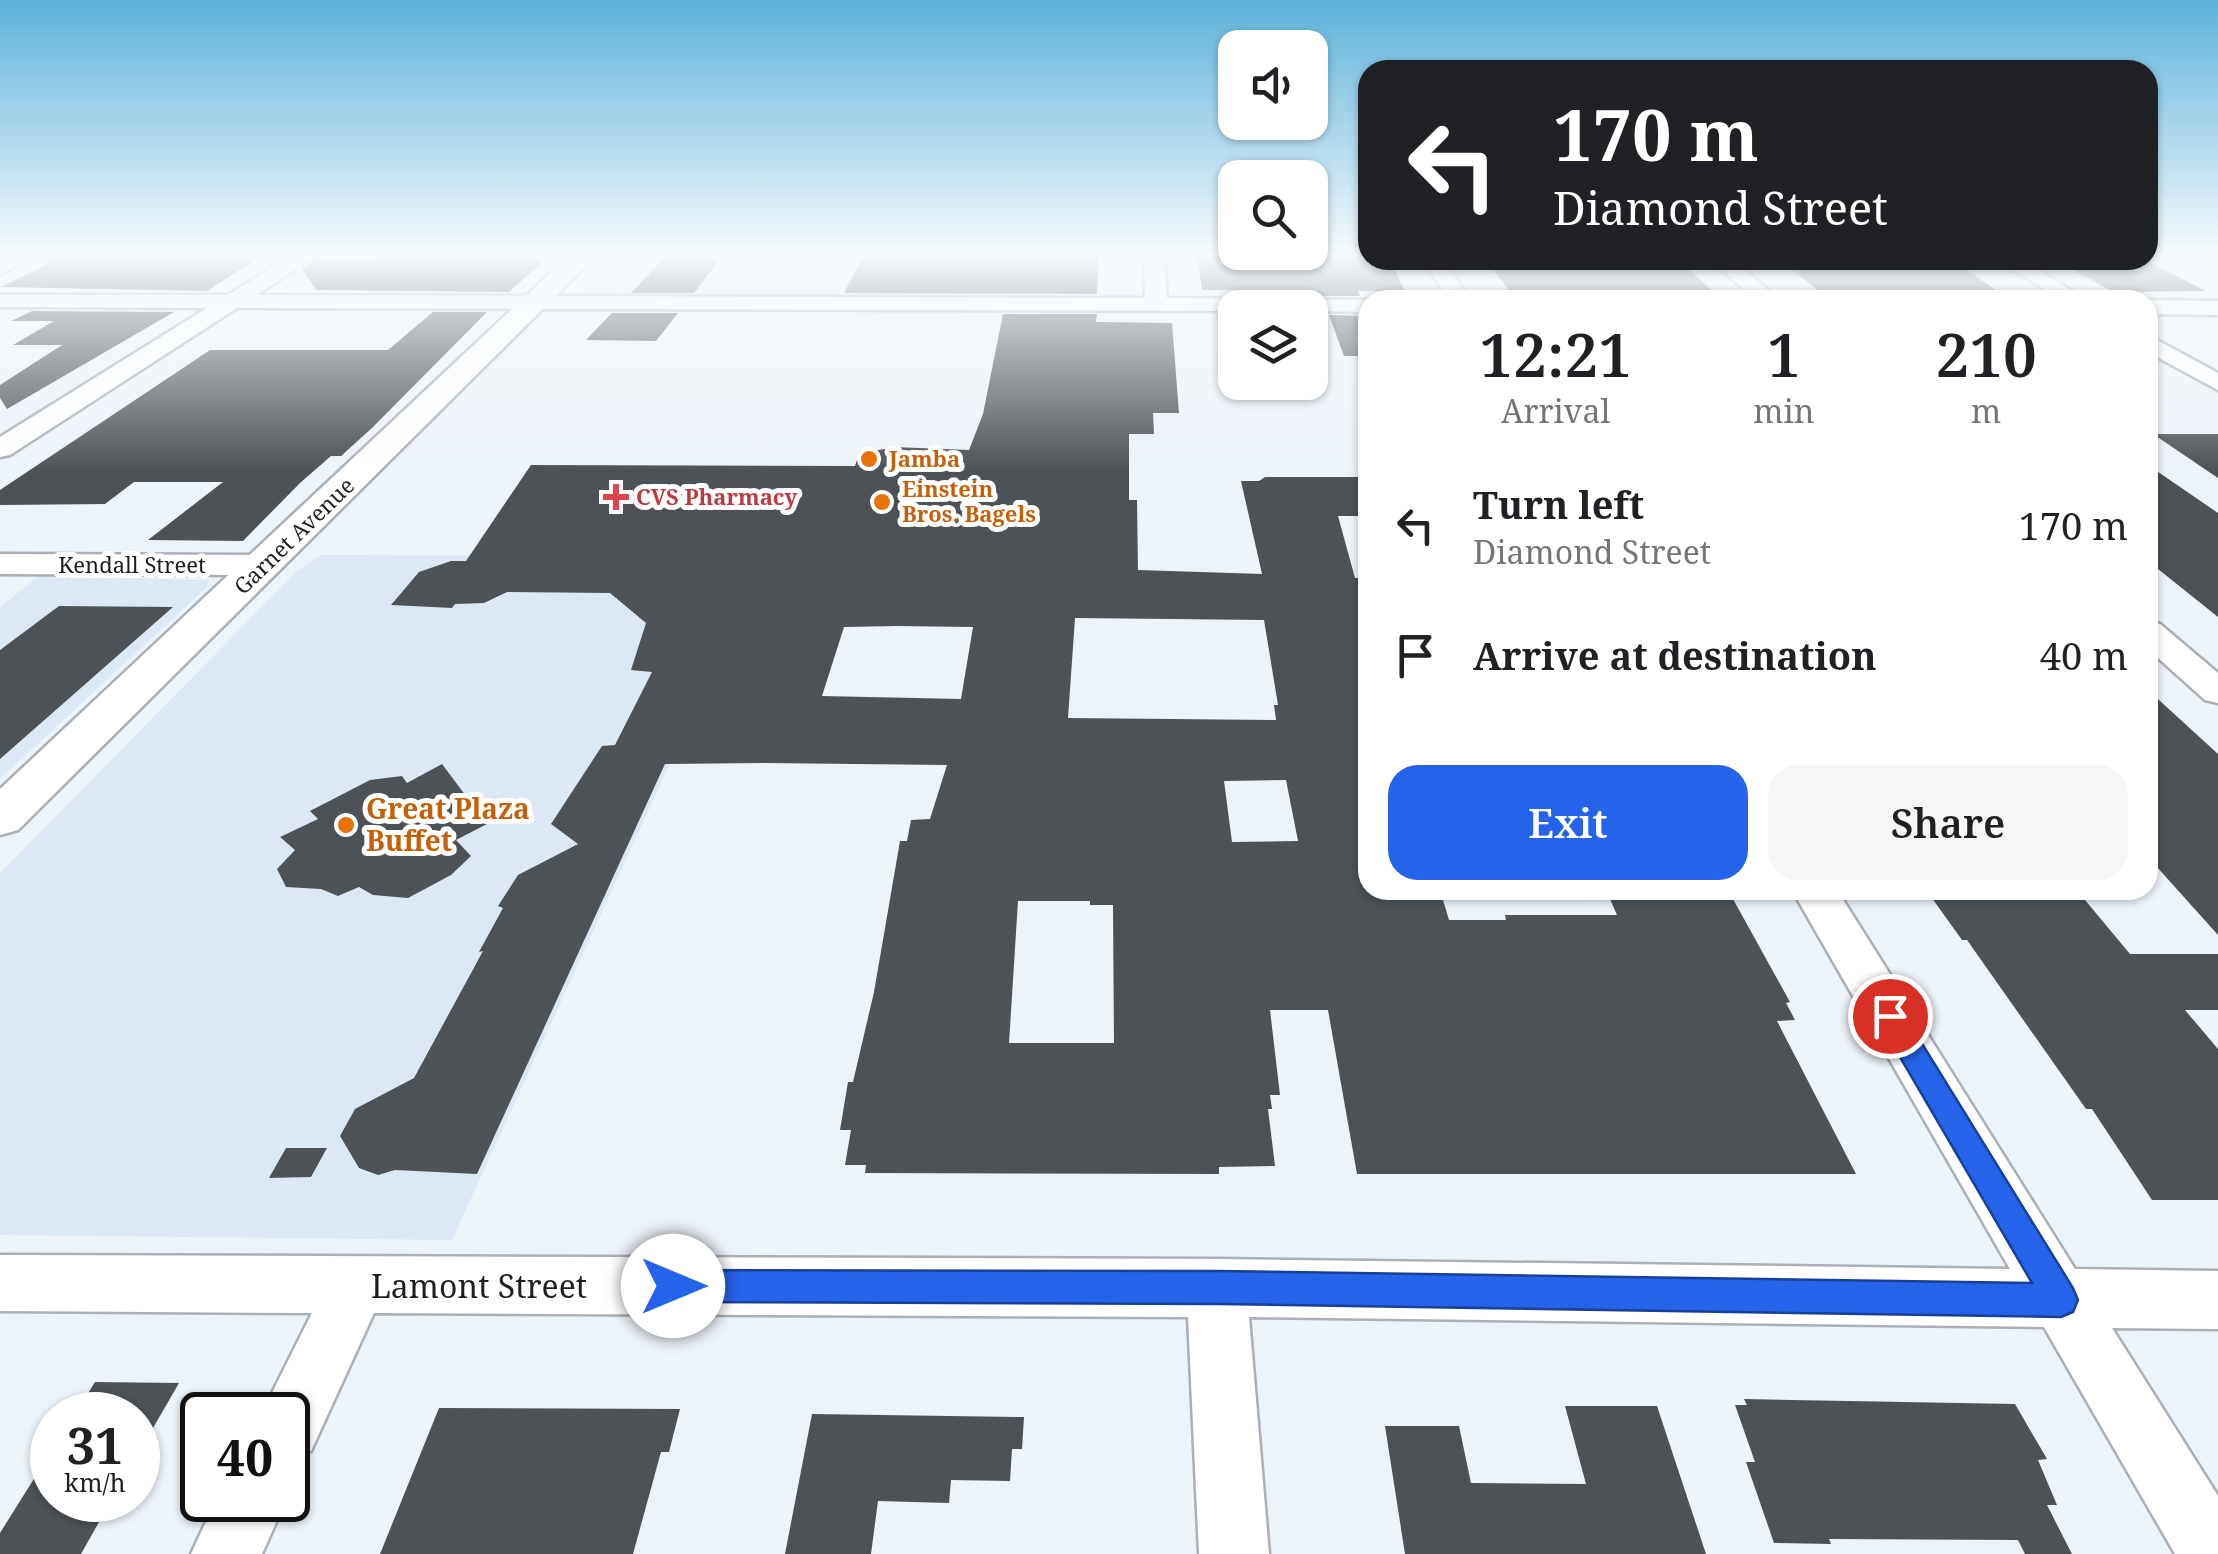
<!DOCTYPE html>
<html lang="en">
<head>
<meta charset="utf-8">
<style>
  body { margin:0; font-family:"Noto Serif",serif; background:#f6f6f6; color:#202124; height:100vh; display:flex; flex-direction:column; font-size:38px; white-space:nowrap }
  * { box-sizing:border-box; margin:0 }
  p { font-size:32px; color:#757577 }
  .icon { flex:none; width:55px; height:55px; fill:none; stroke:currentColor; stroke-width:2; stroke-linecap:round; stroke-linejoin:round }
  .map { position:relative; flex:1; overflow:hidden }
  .drawer { position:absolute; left:1358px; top:290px; width:800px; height:610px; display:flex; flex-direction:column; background:#fff; border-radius:30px; box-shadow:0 2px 8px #0004 }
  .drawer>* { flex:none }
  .hud { position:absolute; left:1358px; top:60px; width:800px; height:210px; border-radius:30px; box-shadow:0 2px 8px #0004; background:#202124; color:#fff; overflow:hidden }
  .buttons { position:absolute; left:1218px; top:30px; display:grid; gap:20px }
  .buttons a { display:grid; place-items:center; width:110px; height:110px; border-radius:20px; background:#fff; box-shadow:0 2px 8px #0004; font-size:50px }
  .speed { position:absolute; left:30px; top:1392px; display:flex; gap:20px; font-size:50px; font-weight:700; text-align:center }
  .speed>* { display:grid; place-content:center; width:130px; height:130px; border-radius:50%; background:#fff; box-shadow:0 2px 8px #0004; line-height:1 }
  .speed small { font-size:25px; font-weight:400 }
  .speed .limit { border:5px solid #111; border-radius:15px; background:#fff; color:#111 }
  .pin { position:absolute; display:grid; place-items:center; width:85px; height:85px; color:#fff; margin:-42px; border:5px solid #fff; border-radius:50%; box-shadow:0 2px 10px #0007 }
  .me { position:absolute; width:110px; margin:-55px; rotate:90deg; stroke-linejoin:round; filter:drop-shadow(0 0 8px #0008) }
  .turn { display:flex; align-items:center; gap:35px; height:210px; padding:0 30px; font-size:45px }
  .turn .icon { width:130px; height:130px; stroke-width:2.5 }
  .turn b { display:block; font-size:70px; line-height:85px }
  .eta { display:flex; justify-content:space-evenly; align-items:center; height:170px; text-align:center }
  .eta b { font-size:60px; font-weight:600; line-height:70px }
  .action { display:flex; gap:20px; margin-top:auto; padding:20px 30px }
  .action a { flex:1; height:115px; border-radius:30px; background:#2563eb; color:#fff; font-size:40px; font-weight:600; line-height:115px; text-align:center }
  .action a+a { background:#f6f6f6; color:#202124 }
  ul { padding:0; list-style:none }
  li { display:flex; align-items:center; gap:30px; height:130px; padding:0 30px }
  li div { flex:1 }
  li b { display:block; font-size:38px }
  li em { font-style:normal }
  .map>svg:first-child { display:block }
  .built { fill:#dce9f4 }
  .building { fill:#4d5257; fill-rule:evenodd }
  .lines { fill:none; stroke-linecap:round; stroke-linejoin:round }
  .minor-casing { stroke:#aab0b6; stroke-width:5 }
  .major-casing { stroke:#aab0b6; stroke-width:5 }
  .minor { fill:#fff; fill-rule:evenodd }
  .major { fill:#fff; fill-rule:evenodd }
  .route { fill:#2563eb; stroke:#184099; stroke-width:2.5 }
  .food-dot { fill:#e8710a; stroke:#fff; stroke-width:4 }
  .health-dot { fill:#e0444e; stroke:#fff; stroke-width:4 }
  .labels { text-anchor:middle; stroke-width:10; stroke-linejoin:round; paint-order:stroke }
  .far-food-label { font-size:22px; font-weight:bold; fill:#c56008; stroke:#fff; text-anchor:start }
  .far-health-label { font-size:22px; font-weight:bold; fill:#be3a42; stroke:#fff; text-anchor:start }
  .far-street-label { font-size:22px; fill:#1d2022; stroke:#fff }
  .food-label { font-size:28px; font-weight:bold; fill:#c56008; stroke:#fff; text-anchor:start }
  .near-street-label { font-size:32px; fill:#1d2022; stroke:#fff }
</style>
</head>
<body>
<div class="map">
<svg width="2218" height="1554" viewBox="0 0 2218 1554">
  <rect width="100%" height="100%" fill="#ecf3f9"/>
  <!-- built -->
  <g class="built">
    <polygon points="612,253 999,253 987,297 575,295"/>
    <polygon points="321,555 765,556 452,1240 0,1235 0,873 296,572"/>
    <polygon points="39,576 209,580 207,587 0,779 0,607"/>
  </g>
  <!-- building -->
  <g class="building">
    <polygon points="71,253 266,253 207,291 1,287"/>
    <polygon points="413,253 552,253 509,292 316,290 302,269 316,259 372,259"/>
    <polygon points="865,253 1099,253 1097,294 844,293"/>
    <polygon points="1206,253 1368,254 1368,260 1390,260 1405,291 1358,291 1360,296 1319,296 1316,290 1202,290 1198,259 1207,259"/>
    <polygon points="663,259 720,259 694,293 631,293"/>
    <polygon points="1486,260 1680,260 1714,293 1511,293"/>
    <polygon points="1779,260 1953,260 2000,293 1820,292"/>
    <polygon points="2064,260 2145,260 2206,291 2113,292 2064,265 2073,265"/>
    <polygon points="32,311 174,312 7,409 0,398 0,385 62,345 13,345 54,321 11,321"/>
    <polygon points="433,312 487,312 372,428 341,456 331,456 300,483 243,541 148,540 223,482 134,482 105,504 0,505 0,490 210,350 388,350"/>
    <polygon points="612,313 678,313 656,341 586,340"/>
    <path d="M1003,314H1097L1096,322L1172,323L1179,413H1153L1154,434H1129V500H1137L1138,570L1262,574L1241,481H1259L1265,477H1368V516H1338L1355,578H1368V890H1440L1449,920H1506L1505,915H1617L1606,890H1728L1790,1002L1786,1003L1795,1020L1777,1021L1856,1174H1357L1328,1010H1270L1280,1095H1270L1272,1109H1268L1275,1166L1219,1167V1174L865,1173L866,1165H845L851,1130H840L848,1082H853L874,992L900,841H907L911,820L930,819L947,765L764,763L665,764L477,1174L395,1170L378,1175L359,1168L340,1136L355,1109L414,1078L483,951L479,952L503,908L498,906L518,875L578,844L551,824L602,746L615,745L652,672L631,670L646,623L610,593L507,592L484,603L455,604L452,608L391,605L419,572L451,561H466L531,465L855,466L859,454L894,447L969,450L983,414ZM1075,618L1264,620L1278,705H1274L1276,720L1068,718ZM896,626L973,627L961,699L822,696L844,627ZM1286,780L1298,841L1232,842L1224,781ZM1018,901H1090V905H1113L1114,1043H1009Z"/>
    <polygon points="1329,315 1368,316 1368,356 1344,356"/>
    <polygon points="2153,434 2218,434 2218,478"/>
    <polygon points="2148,465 2218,513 2218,617 2148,561"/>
    <polygon points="59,606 173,607 0,759 0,650"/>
    <polygon points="2148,690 2218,754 2218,935 2148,857"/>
    <polygon points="442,764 487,824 456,840 471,856 451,875 408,898 373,895 359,887 338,896 321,889 286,887 277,869 295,850 280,837 318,819 310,811 370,780 402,776 407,783"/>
    <polygon points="1955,891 2080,894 2130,954 2218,954 2218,1010 2185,1010 2218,1049 2218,1200 2152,1200 2092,1109 2086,1109 1967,940 1962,940 1929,894"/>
    <polygon points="286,1148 327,1148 311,1177 269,1178"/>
    <polygon points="95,1382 179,1383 138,1454 138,1415 75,1415"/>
    <polygon points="1744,1399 2015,1404 2047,1459 2038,1460 2057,1505 2047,1505 2072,1554 2025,1554 2018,1540 1829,1539 1831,1544 1774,1543 1746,1462 1755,1462 1735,1405 1747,1405"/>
    <polygon points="1565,1406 1657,1406 1706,1554 1405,1554 1385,1426 1459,1426 1471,1483 1586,1484"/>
    <polygon points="439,1408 680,1409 669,1452 661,1452 633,1554 380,1554"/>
    <polygon points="812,1414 1024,1417 1022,1449 1012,1449 1010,1481 951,1480 949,1503 878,1501 871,1554 785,1554"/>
    <polygon points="52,1450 52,1500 111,1500 108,1506 81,1554 0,1554 0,1533"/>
  </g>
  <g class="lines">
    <!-- minor casing -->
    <g class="minor-casing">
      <g id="minor">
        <polygon points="295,253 319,253 257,295 1145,298 1144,253 1164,253 1167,298 1374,300 1368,300 1368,312 1310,311 1310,308 1235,308 1235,311 237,308 10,455 0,457 0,437 207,308 0,307 0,295 228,295"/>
        <polygon points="1424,260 1444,260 1470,300 1448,300"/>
        <polygon points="1712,260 1734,260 1779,300 1755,300"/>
        <polygon points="1998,260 2022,260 2087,300 2061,300"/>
        <polygon points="2148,300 2218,301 2218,315 2148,314"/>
        <polygon points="2148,335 2218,373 2218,390 2148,352"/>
        <polygon points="0,554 264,555 275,558 280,565 275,572 264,575 0,574"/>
        <polygon points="2148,621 2160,624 2218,673 2218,703 2205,700 2148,649"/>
        <polygon points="1792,890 1837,890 2075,1269 2218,1271 2218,1329 2112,1328 2218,1496 2218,1554 2175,1554 2044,1327 1249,1317 1269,1554 1199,1554 1188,1317 374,1313 311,1451 288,1461 288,1415 261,1415 312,1313 0,1311 0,1255 1217,1259 2010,1269"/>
        <polygon points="216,1500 286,1500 262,1554 191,1554"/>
      </g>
    </g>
    <!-- major casing -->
    <g class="major-casing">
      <g id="major">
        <polygon points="6,253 39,253 0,274 0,256"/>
        <polygon points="572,253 599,253 18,830 0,835 0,789"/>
      </g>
    </g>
    <!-- minor -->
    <use href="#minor" class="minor"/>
    <!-- major -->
    <use href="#major" class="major"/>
  </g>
  <!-- sky -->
  <linearGradient id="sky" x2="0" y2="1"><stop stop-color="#5cb3db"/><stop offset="0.54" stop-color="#f6fafc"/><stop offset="1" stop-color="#f6fafc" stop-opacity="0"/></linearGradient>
  <rect width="2218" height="471" fill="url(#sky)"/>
  <!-- route -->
  <polygon class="route" points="1890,1005 1900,1008 2073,1288 2078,1300 2073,1312 2061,1317 1217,1304 673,1302 661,1298 656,1286 661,1275 673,1270 1217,1271 2032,1283 1876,1016 1880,1008"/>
  <!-- markers -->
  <g class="food-dot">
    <circle cx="869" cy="459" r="10"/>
    <circle cx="882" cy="502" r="10"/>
    <circle cx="346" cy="825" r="10"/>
  </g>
  <path class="health-dot" d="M611 482h10v10h10v10h-10v10h-10v-10h-10v-10h10z"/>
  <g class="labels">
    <!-- far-food labels -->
    <g class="far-food-label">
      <text x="889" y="467">Jamba</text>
      <text x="902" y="497">Einstein<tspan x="902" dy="25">Bros. Bagels</tspan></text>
    </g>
    <!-- far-health labels -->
    <g class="far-health-label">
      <text x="636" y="505">CVS Pharmacy</text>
    </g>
    <!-- far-street labels -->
    <g class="far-street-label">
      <text transform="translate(294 536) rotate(-44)" y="8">Garnet Avenue</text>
      <text x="132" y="573">Kendall Street</text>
    </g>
    <!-- food labels -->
    <g class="food-label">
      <text x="366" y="819">Great Plaza<tspan x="366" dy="32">Buffet</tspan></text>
    </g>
    <!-- near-street labels -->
    <g class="near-street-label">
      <text x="479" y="1298">Lamont Street</text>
    </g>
  </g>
</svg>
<div class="buttons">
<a><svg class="icon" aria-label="sound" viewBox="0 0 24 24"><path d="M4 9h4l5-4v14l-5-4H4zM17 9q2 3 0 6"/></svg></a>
<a><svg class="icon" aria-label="search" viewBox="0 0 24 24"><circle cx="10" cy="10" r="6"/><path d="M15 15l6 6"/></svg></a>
<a><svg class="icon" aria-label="layers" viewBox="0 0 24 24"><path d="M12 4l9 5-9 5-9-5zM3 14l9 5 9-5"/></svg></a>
</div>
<div class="speed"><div>31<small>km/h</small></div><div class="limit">40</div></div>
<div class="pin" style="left:1890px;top:1016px;background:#d93025"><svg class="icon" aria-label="arrive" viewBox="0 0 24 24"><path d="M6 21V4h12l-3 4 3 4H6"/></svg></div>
<svg class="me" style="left:673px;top:1286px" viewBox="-20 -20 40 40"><circle r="19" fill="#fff"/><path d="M0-13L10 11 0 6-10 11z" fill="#2563eb"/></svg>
<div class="hud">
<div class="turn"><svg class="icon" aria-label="left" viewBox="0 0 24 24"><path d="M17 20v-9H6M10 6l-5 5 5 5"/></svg><div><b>170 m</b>Diamond Street</div></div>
</div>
<section class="drawer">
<div class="eta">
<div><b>12:21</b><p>Arrival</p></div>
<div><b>1</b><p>min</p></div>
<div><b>210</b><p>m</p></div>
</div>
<ul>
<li><svg class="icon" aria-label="left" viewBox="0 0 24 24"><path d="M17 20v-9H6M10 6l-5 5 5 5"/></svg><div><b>Turn left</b><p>Diamond Street</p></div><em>170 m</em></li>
<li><svg class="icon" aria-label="arrive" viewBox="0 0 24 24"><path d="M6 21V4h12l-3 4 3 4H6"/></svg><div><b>Arrive at destination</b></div><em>40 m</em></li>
</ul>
<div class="action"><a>Exit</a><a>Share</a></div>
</section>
</div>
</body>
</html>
